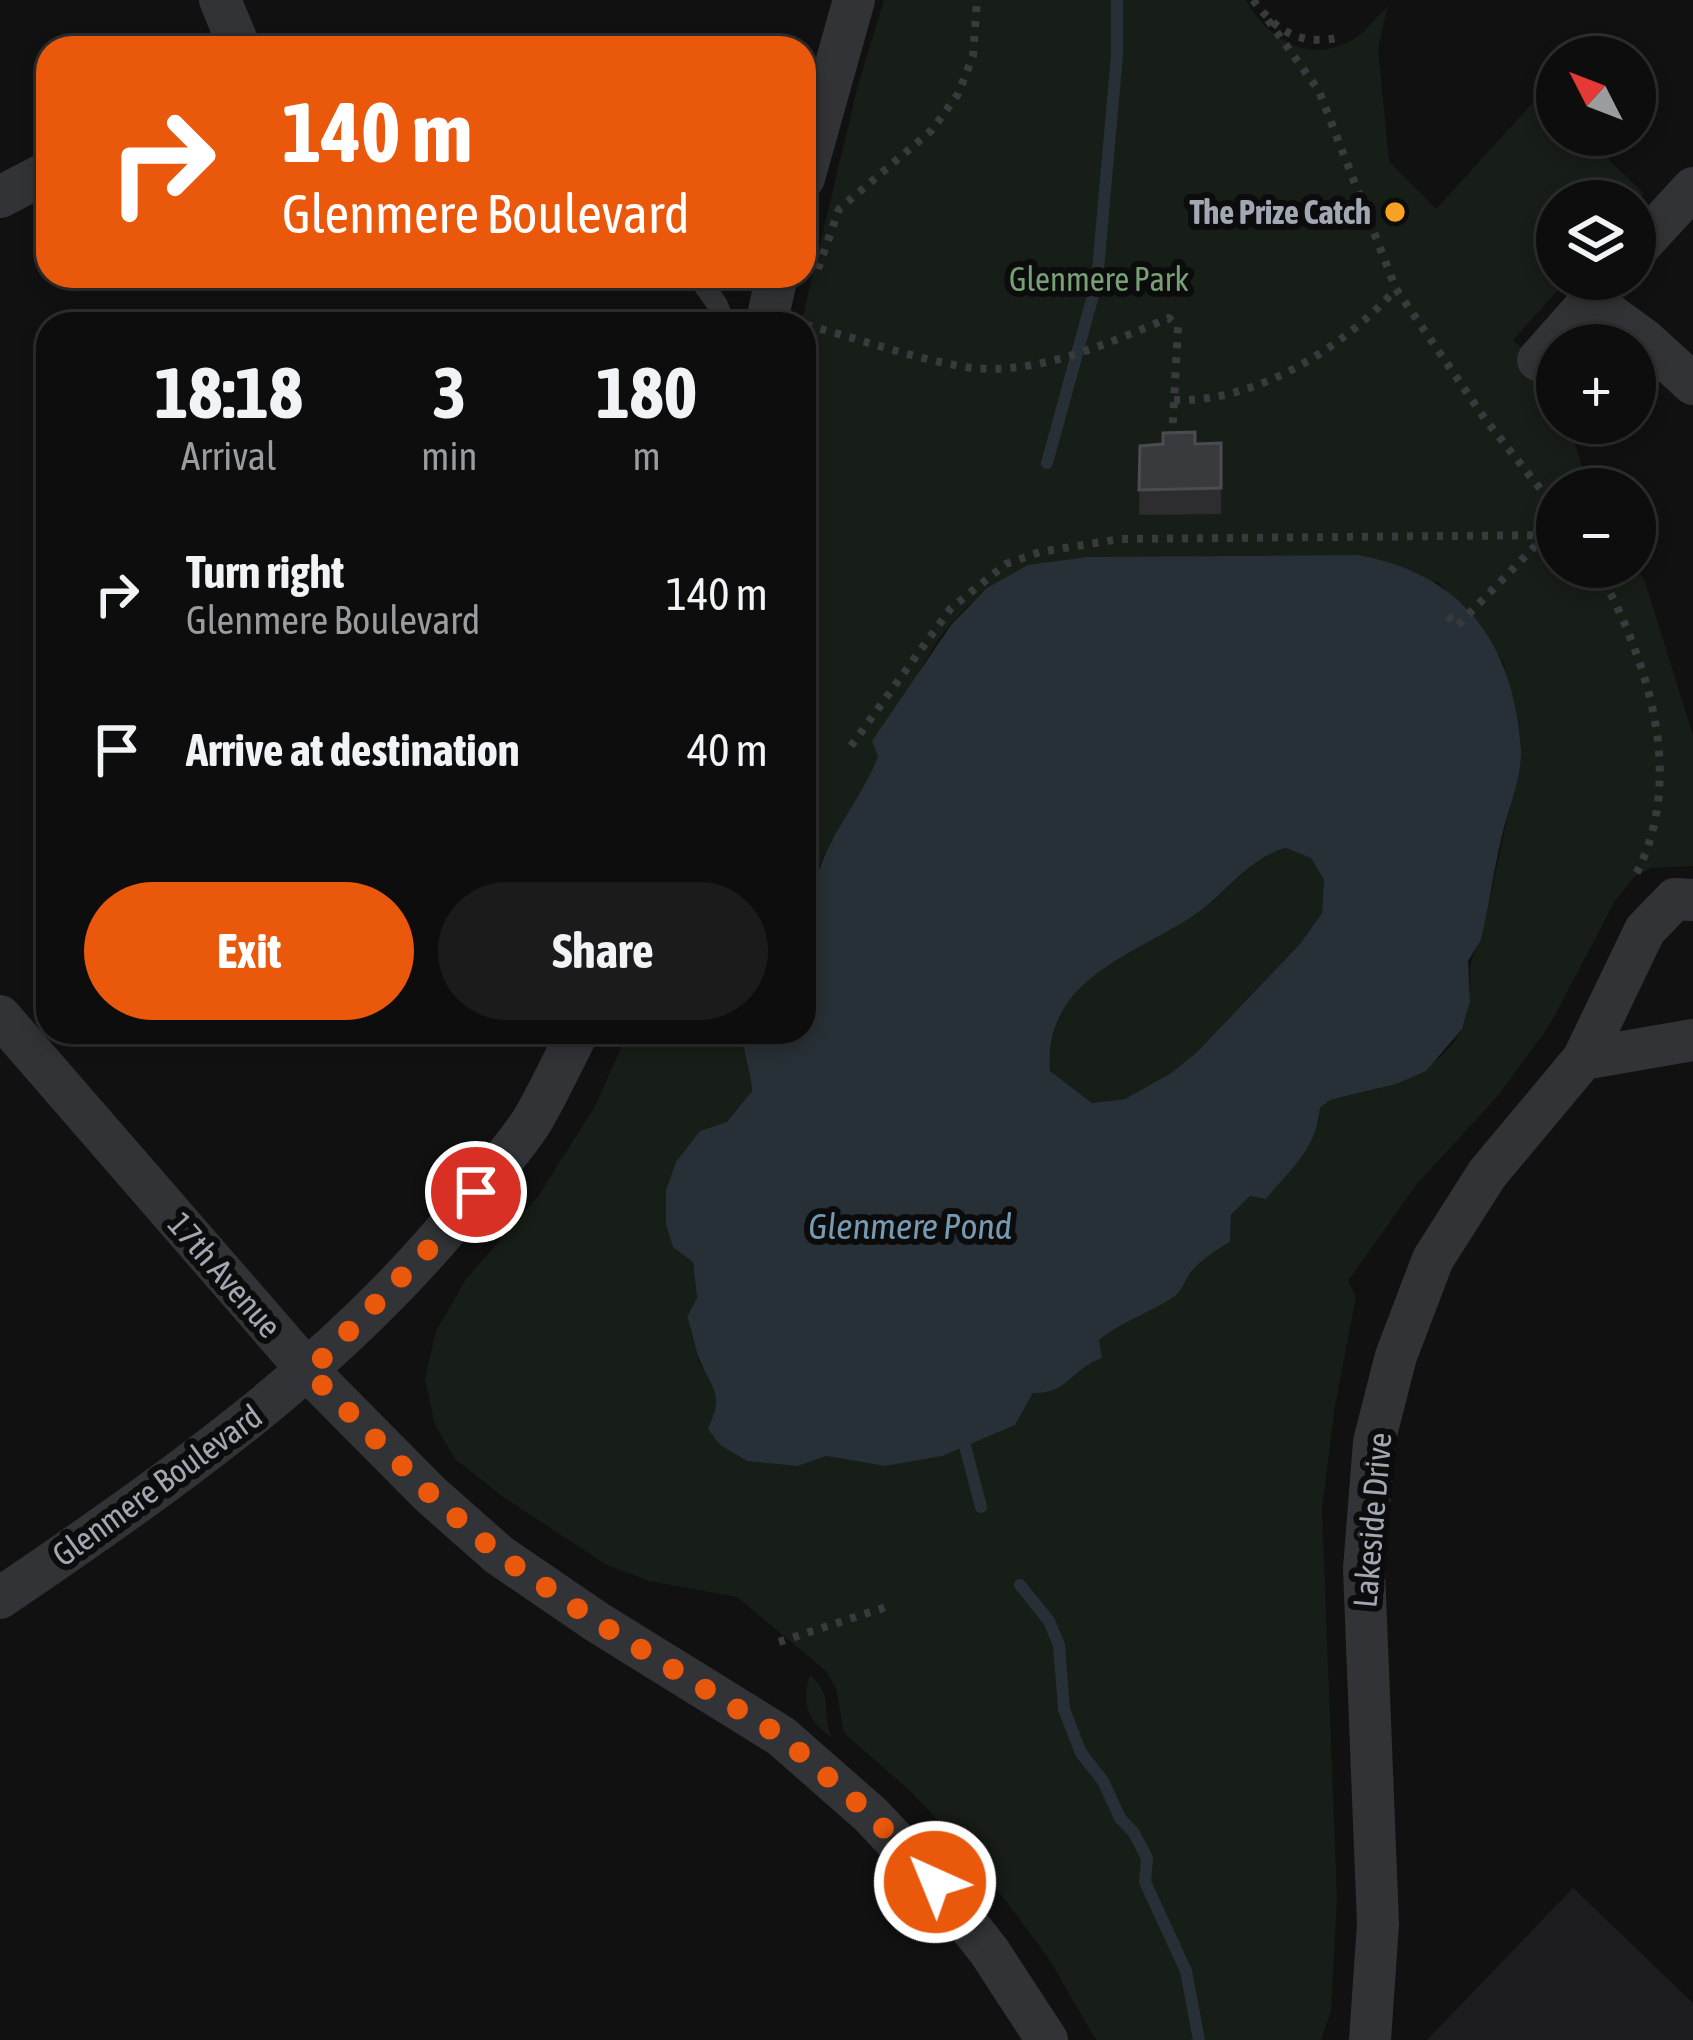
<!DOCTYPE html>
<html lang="en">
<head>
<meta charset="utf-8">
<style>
  body { margin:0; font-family:"Asap Condensed",sans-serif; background:#1b1b1c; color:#f1f3f6; height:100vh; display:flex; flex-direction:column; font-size:45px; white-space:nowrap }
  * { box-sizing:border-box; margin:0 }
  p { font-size:39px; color:#9a9c9e }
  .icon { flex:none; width:66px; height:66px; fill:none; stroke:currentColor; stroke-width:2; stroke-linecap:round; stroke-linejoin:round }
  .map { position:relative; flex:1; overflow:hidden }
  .details { position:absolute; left:36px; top:312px; width:780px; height:732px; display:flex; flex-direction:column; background:#0d0d0e; border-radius:36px; box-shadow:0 6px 18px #0003,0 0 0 3px #2d2d2e }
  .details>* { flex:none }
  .guide { position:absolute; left:36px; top:36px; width:780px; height:252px; border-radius:36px; box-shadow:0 6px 18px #0003,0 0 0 3px #2d2d2e; background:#ea580c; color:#fff; overflow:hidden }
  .needle { width:78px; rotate:312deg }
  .tools { position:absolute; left:1536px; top:36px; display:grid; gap:24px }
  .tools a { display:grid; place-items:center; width:120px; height:120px; border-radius:50%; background:#0d0d0e; box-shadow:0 6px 18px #0003,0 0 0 3px #2d2d2e; font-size:60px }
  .pin { position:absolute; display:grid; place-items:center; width:102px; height:102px; color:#fff; margin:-51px; border:6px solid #fff; border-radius:50%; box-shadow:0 3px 12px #0007 }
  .me { position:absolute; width:132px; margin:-66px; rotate:316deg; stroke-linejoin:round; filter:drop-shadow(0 0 9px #0008) }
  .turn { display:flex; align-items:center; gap:42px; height:252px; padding:0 48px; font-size:54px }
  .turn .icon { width:156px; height:156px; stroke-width:2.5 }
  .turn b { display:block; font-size:84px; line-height:102px }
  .eta { display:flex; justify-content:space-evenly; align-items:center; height:204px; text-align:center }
  .eta b { font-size:72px; font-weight:700; line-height:84px }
  .button { display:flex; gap:24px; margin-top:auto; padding:24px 48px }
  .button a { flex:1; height:138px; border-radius:72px; background:#ea580c; color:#fff; font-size:48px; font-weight:700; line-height:138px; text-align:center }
  .button a+a { background:#1b1b1c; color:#f1f3f6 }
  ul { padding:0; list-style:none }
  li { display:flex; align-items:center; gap:36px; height:156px; padding:0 48px }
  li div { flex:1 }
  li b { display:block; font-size:45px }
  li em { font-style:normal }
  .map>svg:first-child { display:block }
  .built { fill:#1d1d1f }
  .green { fill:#171d17 }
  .water { fill:#273036; fill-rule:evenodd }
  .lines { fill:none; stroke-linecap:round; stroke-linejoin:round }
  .stream { stroke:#273036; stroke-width:12 }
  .path { stroke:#383a3e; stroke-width:8; stroke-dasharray:6 9; stroke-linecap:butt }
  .service { stroke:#323337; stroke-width:21 }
  .minor { stroke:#323337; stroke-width:42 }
  .wall { fill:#2d2d30 }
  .building { fill:#393a3e; stroke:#4a4c51; stroke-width:3 }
  .route { stroke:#ea580c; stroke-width:21; stroke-dasharray:0 37.8 }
  .poi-dot { fill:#f8a123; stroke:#0c0c0d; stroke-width:4.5 }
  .labels { text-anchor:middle; stroke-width:12; stroke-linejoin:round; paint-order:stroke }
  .poi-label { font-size:33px; font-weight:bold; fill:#a1a8b4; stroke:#0c0c0d; text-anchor:end }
  .park-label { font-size:33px; fill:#78a077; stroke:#0c0c0d }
  .street-label { font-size:33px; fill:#a1a8b4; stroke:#0c0c0d }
  .water-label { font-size:36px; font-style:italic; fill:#769ab1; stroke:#0c0c0d }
</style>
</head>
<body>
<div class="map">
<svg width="1693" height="2040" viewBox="0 0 1693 2040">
  <rect width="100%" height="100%" fill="#111112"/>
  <!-- built -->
  <polygon class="built" points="1573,1888 1693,2003 1693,2040 1427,2040"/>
  <!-- green -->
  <g class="green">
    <path d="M884,0H1246C1267,39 1309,65 1352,40C1365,33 1377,16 1388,6L1378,48L1389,161L1436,209L1539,96L1557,112V135H1582L1644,193L1635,204L1557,201V279H1568L1513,340L1557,379V423H1569L1589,489H1557V567L1635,565L1645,582L1693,735V866L1651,868L1634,877L1615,901L1549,1026L1497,1097L1416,1185L1348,1281L1356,1297L1335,1406L1322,1510L1337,1898L1331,2011L1321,2040H1096L1049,1959L974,1858L909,1790L844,1733L836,1689L826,1671L737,1597L649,1581L605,1564L502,1496L455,1459L435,1425L425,1379L436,1331L466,1279L539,1195L595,1106L628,1032H743C742,1052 751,1070 752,1091L727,1122L666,1225L673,1246L693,1261L697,1299L687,1317L697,1343L699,1362L712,1380L719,1404L798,1466L825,1456L885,1466L1015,1425L1033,1393L1072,1378L1080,1366L1101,1358L1098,1341C1122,1321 1149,1314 1174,1296C1182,1291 1185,1280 1191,1273C1202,1259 1215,1251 1230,1242L1231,1216L1250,1196L1266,1199L1319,1122L1320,1108L1330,1100C1386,1088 1460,1071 1469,1003C1473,975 1464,968 1481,940L1521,754L1504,664L1485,632L1438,582L1087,557C1055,561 992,585 968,606C914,655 899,729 864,790C848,819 823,847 815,879C810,899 812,914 817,934L804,951L801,324L858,85Z"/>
    <path d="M1287,848L1311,858L1324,880L1322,913L1300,944L1197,1052L1171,1073L1125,1099L1092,1103L1050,1071C1046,979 1126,959 1190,918C1226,896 1245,860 1287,848Z"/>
    <path d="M810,1675C836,1698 820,1714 832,1738C807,1720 801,1704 810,1675Z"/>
  </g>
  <!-- water -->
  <path class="water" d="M1358,555C1464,574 1514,644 1521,750C1522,779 1507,811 1501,840C1493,873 1489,907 1481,940L1468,961L1470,1002L1462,1029L1426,1071L1396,1084L1330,1100L1320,1108C1316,1150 1291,1168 1266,1199L1250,1196L1231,1215L1230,1242C1216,1250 1202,1259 1191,1272C1185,1280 1182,1291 1175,1296C1149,1314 1122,1321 1099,1340L1102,1358C1071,1369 1068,1394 1033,1393L1015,1425L942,1456L885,1466L826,1456L798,1466L747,1461L720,1445L708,1429C722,1396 717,1396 702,1365C695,1351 693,1332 687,1317L697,1298L693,1262L673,1247L666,1225V1190L676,1162L700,1131L727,1122L752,1091C751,1070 742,1052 743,1032H804V951L817,934C799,862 853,819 878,757L872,741L951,625L987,588L1028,565L1087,557ZM1286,848L1311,858L1324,880L1322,913L1300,944L1197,1052L1171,1073L1125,1099L1092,1103L1050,1071C1044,981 1127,958 1190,918C1225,896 1245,860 1286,848Z"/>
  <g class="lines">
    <!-- stream -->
    <g class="stream">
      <polyline points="1047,463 1097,281 1117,55 1117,0"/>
      <polyline points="965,1446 981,1507"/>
      <polyline points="1020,1585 1049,1621 1059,1645 1064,1709 1081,1753 1103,1781 1120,1818 1134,1833 1147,1858 1145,1882 1186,1971 1199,2040"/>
    </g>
    <!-- path -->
    <g class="path">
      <path d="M1253,0C1278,33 1301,46 1342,37"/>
      <polyline points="1268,20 1319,91 1396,289 1485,419 1557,510"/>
      <polyline points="818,269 839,209 932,130 958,94 973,56 977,0"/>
      <path d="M806,325C857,338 908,357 960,366C1030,379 1106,344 1169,318L1178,327L1172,438"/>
      <path d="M1174,400C1255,403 1343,348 1396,289"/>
      <path d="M1597,567C1648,662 1688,778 1634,878"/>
      <polyline points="1448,616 1457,626 1539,542 1555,537"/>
      <polyline points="851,746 951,608 1006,564 1040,552 1120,539 1557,535"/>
      <polyline points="779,1642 889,1606"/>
    </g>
    <!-- service -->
    <polyline class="service" points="697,276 717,304 725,324"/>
    <!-- minor -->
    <g class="minor">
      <polyline points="220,0 240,48"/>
      <polyline points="804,178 854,0"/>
      <polyline points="0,197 48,172"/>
      <polyline points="1635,251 1693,188"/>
      <polyline points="1590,300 1645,340 1693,384"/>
      <polyline points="766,324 777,276"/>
      <polyline points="1538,360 1609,280"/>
      <polyline points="1693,900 1675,899 1645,930 1583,1059 1693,1040"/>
      <polyline points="0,1016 309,1372 430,1494 499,1555 597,1622 781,1736 871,1815 935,1883 989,1951 1047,2040"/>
      <path d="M0,1598C173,1480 346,1360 476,1193C494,1170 516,1146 532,1121C549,1092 563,1061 578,1032"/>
      <polyline points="1370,2040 1378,1924 1364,1569 1374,1442 1396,1356 1433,1259 1487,1174 1583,1059"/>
    </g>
  </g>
  <!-- wall -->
  <polygon class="wall" points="1221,443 1221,514 1139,515 1140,446"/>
  <!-- building -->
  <polygon class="building" points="1195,432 1195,444 1221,443 1221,488 1139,490 1140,446 1163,444 1163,433"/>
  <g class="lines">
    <!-- route -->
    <polyline class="route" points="476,1192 450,1227 309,1372 430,1494 499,1555 597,1622 781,1736 871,1815 935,1882"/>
  </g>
  <!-- markers -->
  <circle class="poi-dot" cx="1395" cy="212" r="12"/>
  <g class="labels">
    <!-- poi labels -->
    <g class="poi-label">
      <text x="1371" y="224">The Prize Catch</text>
    </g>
    <!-- park labels -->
    <g class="park-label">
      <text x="1099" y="291">Glenmere Park</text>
    </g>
    <!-- street labels -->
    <g class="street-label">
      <text transform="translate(225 1275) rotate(49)" y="12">17th Avenue</text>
      <text transform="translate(157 1485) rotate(-36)" y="12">Glenmere Boulevard</text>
      <text transform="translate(1372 1520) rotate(-85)" y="12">Lakeside Drive</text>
    </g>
    <!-- water labels -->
    <g class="water-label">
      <text x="910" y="1239">Glenmere Pond</text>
    </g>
  </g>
</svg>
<div class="tools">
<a><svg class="needle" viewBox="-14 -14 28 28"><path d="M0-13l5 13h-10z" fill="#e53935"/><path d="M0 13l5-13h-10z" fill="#9a9c9e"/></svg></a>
<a><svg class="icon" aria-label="layers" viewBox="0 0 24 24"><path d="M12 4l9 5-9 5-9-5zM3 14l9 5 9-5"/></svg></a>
<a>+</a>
<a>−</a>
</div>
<div class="pin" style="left:476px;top:1192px;background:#d93025"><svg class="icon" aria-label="arrive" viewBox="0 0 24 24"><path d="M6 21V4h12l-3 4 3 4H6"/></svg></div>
<svg class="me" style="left:935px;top:1882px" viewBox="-20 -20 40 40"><circle r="17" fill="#ea580c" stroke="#fff" stroke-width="3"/><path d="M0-11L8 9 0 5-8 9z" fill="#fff"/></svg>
<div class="guide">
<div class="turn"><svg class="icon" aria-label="right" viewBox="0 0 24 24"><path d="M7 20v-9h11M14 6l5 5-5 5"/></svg><div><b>140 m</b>Glenmere Boulevard</div></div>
</div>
<section class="details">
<div class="eta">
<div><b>18:18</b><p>Arrival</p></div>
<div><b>3</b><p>min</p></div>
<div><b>180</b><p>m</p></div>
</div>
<ul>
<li><svg class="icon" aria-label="right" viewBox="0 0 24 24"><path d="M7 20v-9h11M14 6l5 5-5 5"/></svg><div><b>Turn right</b><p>Glenmere Boulevard</p></div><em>140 m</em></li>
<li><svg class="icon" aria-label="arrive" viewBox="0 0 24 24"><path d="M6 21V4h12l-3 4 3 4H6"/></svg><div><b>Arrive at destination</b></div><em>40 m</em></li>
</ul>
<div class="button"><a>Exit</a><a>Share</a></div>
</section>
</div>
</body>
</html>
